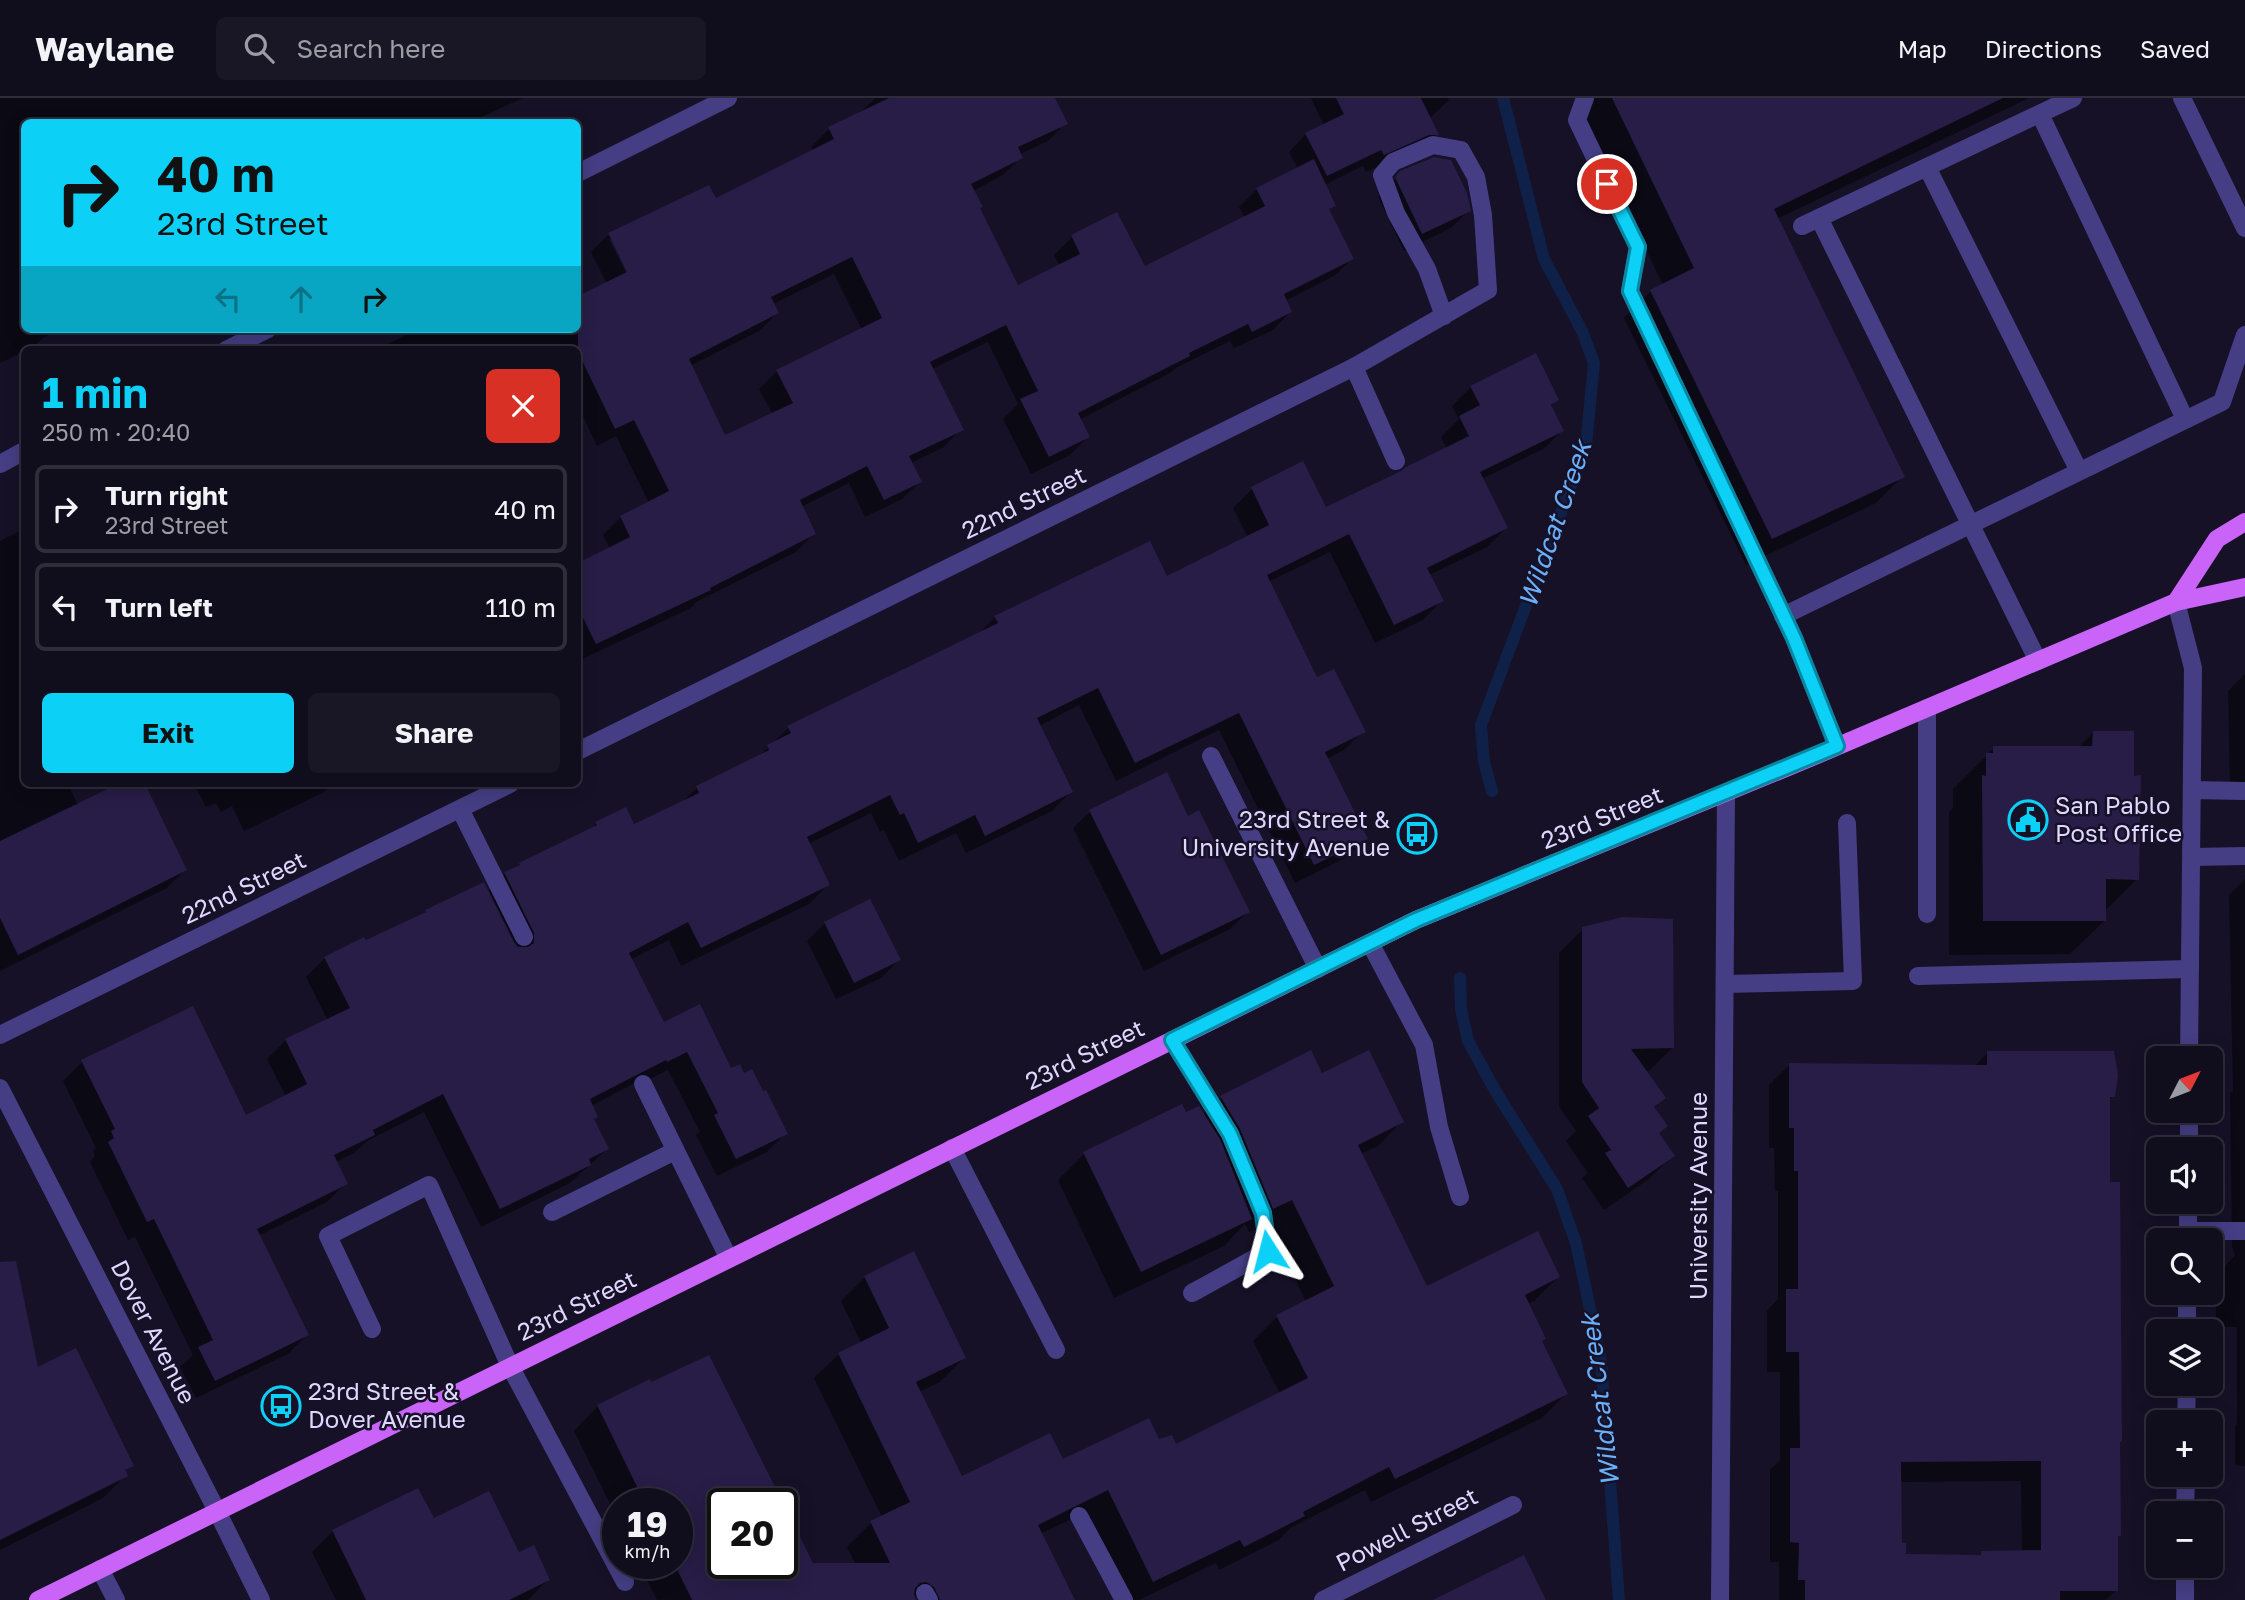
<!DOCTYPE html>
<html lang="en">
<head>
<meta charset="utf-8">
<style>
  body { margin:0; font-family:"Golos Text",sans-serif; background:#191626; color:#f1f3f6; height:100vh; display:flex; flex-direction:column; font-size:26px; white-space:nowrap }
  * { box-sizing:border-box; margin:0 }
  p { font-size:23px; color:#9c9ca4 }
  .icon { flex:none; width:38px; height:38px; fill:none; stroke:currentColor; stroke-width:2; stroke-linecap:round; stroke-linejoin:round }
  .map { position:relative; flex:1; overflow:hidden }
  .details { position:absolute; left:21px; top:248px; width:560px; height:441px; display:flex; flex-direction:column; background:#100d1d; border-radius:10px; box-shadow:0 4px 18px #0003,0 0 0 2px #302d3b }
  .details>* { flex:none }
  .banner { position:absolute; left:21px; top:21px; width:560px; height:214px; border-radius:10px; box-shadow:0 4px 18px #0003,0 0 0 2px #302d3b; background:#0cd0f6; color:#111; overflow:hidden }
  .needle { width:46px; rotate:48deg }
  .tools { position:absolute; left:2146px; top:948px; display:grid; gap:14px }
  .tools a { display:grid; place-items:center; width:77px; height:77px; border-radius:10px; background:#100d1d; box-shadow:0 4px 18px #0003,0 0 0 2px #302d3b; font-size:35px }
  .speed { position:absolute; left:602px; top:1390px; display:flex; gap:14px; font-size:35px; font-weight:700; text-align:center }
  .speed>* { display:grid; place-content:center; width:91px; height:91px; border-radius:50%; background:#100d1d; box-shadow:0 4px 18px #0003,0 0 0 2px #302d3b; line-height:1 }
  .speed small { font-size:18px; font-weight:400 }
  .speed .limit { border:4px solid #111; border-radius:10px; background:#fff; color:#111 }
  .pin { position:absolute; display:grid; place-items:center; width:60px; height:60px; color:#fff; margin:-30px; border:4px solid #fff; border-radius:50%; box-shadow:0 2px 7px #0007 }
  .me { position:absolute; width:77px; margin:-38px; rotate:351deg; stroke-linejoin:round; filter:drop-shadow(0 0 5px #0008) }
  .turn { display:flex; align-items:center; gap:24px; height:147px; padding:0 21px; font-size:32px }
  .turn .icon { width:91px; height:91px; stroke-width:2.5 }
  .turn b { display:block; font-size:49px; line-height:60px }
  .lanes { display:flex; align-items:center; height:66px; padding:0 21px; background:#0003; justify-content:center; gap:35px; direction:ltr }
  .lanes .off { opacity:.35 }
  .round { display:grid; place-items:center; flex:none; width:74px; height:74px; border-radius:10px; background:#191626 }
  .head { display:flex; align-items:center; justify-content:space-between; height:119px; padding:0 21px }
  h1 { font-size:42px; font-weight:700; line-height:52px; color:#0cd0f6 }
  .button { display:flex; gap:14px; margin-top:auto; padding:14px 21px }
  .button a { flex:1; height:80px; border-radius:10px; background:#0cd0f6; color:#111; font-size:28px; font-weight:700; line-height:80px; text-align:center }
  .button a+a { background:#191626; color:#f1f3f6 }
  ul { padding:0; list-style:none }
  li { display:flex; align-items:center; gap:21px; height:88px; margin:0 14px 10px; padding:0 7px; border:4px solid #302d3b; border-radius:10px }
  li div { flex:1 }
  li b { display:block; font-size:26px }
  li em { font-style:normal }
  header { display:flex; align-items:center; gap:42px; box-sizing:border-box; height:98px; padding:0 35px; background:#100d1d; border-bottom:2px solid #302d3b }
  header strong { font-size:33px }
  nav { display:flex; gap:38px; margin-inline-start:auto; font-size:24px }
  .search { width:490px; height:63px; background:#191626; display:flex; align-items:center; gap:18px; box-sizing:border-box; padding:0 24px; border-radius:10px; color:#9c9ca4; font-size:26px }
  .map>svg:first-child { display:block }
  .shadow { fill:#0007; fill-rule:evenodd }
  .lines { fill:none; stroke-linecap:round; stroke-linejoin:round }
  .stream { stroke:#0f2148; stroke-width:12 }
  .building { fill:#281d47; fill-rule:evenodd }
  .minor { stroke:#453e84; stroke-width:18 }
  .major { stroke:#ca64f9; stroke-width:18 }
  .route-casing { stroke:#0887a0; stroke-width:18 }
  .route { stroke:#0cd0f6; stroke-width:12 }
  .labels { text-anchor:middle; stroke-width:5; stroke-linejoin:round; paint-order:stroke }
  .street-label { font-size:24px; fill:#dfd8fe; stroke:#161127 }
  .poi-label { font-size:24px; fill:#dfd8fe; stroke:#161127; text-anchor:start }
  .water-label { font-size:26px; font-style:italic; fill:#6aaff9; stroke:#161127 }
</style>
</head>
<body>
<header>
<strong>Waylane</strong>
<div class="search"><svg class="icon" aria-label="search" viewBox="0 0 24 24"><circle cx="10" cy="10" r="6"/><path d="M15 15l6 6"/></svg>Search here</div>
<nav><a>Map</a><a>Directions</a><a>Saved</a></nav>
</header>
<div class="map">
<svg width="2245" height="1502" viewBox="0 0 2245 1502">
  <rect width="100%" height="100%" fill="#161127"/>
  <!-- shadow -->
  <g class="shadow">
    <polygon points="0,0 523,0 470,24 24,24 24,231 60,231 43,240 33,249 0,265"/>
    <path d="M876,0H1053L1066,25L1048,43L1020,56L1021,59L1003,77L973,93L978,111L1017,189L1060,168L1054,157L1072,139L1117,116L1144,171L1245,120L1239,109L1257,91L1298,71L1289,54L1306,36L1324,28L1311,0H1448L1449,2L1429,21L1437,36L1420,53H1410L1366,74L1363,68L1324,87L1334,107L1328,113L1352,161L1334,178L1285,203L1290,214L1273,232L1234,250L1230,243L1176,270L1170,275L1079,322L1088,339L1070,357L1031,376L1003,321L1018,306L988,244L932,271L961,331L944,349L911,365L920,384L902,401L865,419L849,385L801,409L814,436L796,454L696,504L691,510L578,563V466L610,451L603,437L621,419L649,405L616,338L597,348L578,308V252H376L418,231H578V200L607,186L591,154L609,136L715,102L814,53L811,49L829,31L855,18ZM609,141H613L633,181L630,183ZM834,176L862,232L777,273L759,291L773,317L725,340L690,268L759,233L777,215L773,206Z"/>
    <polygon points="1585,0 2029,0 1777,121 1903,378 1876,405 1746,467 1624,220 1651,193 1663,187 1577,8"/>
    <polygon points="1401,75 1469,112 1451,130 1404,153 1378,99"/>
    <polygon points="1471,289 1557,302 1550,309 1562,333 1543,351 1482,381 1506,430 1487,449 1429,477 1441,503 1423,522 1375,545 1330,454 1268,484 1316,582 1363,633 1344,652 1326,661 1366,741 1347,759 1295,785 1219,632 1116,683 1079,607 1039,628 1071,694 1052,713 966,755 956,735 899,763 884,732 880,734 871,715 808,746 828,787 809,806 681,868 669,842 630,862 663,926 730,973 786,1035 767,1054 717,1078 696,1037 700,1034 668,972 648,982 646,979 591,1008 592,1022 607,1051 570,1085 481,1129 424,1014 367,1043 354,1055 336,1064 346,1085 327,1104 258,1138 307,1237 288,1256 196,1300 180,1269 193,1257 135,1139 128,1142 90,1064 95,1058 93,1053 96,1050 63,983 82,964 245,1019 286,999 267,961 286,942 328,923 306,879 325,860 365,844 422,818 426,813 487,794 505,776 590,733 596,726 633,728 681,705 697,690 756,661 788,630 977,537 995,519 1166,480 1248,440 1233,410 1252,391 1302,366 1325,411 1447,351 1441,339 1459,321 1452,308"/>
    <polygon points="24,431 24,686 68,686 78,707 122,686 143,686 185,772 167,790 0,873 0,443"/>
    <polygon points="2245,576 2245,688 2230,688 2228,593"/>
    <polygon points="2093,635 2137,781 2105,813 2105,822 2070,856 1949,857 1949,714 1953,710 1953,691 1994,650 2079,649"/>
    <polygon points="194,686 332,686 324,694 244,733 232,708 221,714 216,705 206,709"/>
    <polygon points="1091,713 1187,720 1248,814 1230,831 1144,873 1073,730"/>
    <polygon points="2245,781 2245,1368 2235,1367 2235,1328 2237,1326 2237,1229 2220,1229 2220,1219 2216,1219 2216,1178 2235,1157 2232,1149 2230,995 2233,993 2229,797"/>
    <polygon points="825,825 899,862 881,880 836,901 807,843"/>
    <polygon points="1583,831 1672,950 1649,973 1645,973 1664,1000 1653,1011 1657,1036 1672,1058 1649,1081 1604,1112 1582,1080 1588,1075 1566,1043 1576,1033 1559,1008 1559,855"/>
    <path d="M1987,955L2113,998L2108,1003L2116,1492L2106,1502H1779V1464H1770V1372L1780,1362V1274H1767V1213L1778,1201V1093H1775L1774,1050H1769V987L1789,967L1974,969ZM2021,1383L2022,1454H1982L1978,1459L1904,1458L1900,1447L1899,1384Z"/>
    <polygon points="1321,977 1402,1023 1378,1048 1360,1056 1426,1190 1558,1179 1534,1203 1527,1206 1540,1243 1566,1296 1542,1320 1371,1404 1365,1392 1290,1430 1279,1442 1219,1472 1216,1465 1139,1502 1126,1502 1084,1415 1040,1436 1073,1502 928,1502 924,1494 907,1502 657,1502 639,1465 677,1465 677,1405 618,1405 618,1422 574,1333 598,1308 708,1259 782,1405 723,1405 723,1465 782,1465 821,1484 856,1467 847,1449 871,1425 882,1419 814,1280 839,1256 861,1245 841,1203 865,1179 964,1260 940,1284 919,1294 961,1381 1063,1363 1158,1343 1176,1349 1280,1296 1253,1243 1277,1219 1306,1204 1268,1125 1249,1134 1245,1126 1224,1148 1114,1200 1058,1082 1084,1056 1185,1016 1203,1017 1221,999"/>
    <polygon points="0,1175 37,1272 131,1367 124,1374 126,1377 103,1400 0,1452"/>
    <polygon points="433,1422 518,1456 548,1482 528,1502 336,1502 312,1454 333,1433"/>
  </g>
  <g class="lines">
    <!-- stream -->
    <g class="stream">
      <polyline points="1492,693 1484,664 1481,627 1586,348 1594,265 1582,233 1544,161 1503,0"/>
      <polyline points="1460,880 1461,911 1468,943 1496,994 1557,1091 1576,1145 1601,1263 1619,1502"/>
    </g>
  </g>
  <!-- building -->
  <g class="building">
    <path d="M889,0H1055L1068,26L1018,49L1023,60L971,86L983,109L980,110L1018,187L1080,156L1071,137L1117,114L1145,168L1265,108L1256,90L1314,61L1336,108L1329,111L1354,161L1284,196L1292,214L1252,234L1248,226L1189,255L1190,258L1078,315L1090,339L1049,359L1020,301L1038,293L1006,227L930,264L964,332L909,358L922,384L884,402L867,368L800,402L816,436L710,490L711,492L596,546L578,510V465L630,439L620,418L669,393L634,322L615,331L578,254V198L627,174L608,135L709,87L716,100L834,41L828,29ZM852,159L882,220L776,272L793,305L725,337L689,261L779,215L771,199Z"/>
    <polygon points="1336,0 1421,0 1439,37 1429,37 1384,57 1381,52 1327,78 1305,35 1344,16"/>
    <polygon points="1612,0 2003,0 1774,111 1905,379 1772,441 1650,192 1694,170"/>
    <polygon points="1434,59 1451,62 1467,95 1471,113 1422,136 1395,79 1400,73"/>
    <polygon points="1536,255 1559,302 1551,307 1564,333 1480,374 1508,430 1427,470 1444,503 1394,527 1349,436 1267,477 1317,579 1334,571 1366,634 1325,654 1368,741 1314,767 1239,615 1135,665 1098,590 1037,620 1073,694 985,738 975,717 918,745 904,715 900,717 890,697 807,739 830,787 701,850 688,824 629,855 664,924 700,906 731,970 740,966 744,975 752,971 763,993 766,992 788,1036 736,1061 714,1017 718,1015 687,954 667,964 666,962 590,1001 598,1019 594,1021 609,1051 589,1061 591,1067 500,1111 443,996 373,1032 375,1037 334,1057 348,1086 257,1131 309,1237 215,1283 198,1249 213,1242 154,1121 147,1124 108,1044 114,1040 111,1033 115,1031 81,962 193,908 246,1017 307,986 285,941 350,910 324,859 364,839 366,842 426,814 425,812 484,784 514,844 518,849 528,849 534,845 534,835 504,774 520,767 519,765 597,727 595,724 626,709 634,726 699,695 696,688 769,652 767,647 791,635 787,628 998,525 994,518 1150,443 1167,478 1269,427 1251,389 1303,363 1326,409 1401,373 1406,369 1469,338 1459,318 1480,307 1470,288"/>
    <polygon points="2093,633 2134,633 2134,678 2141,677 2139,782 2106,781 2106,823 1983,823 1982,677 1986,678 1986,655 1993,655 1993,648 2092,648"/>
    <polygon points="1167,674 1188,718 1199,712 1250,814 1161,857 1089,712"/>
    <polygon points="118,686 145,686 187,772 18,857 0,820 0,743"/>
    <polygon points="870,801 901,862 854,885 824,824"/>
    <polygon points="1623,819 1673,821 1674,950 1631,951 1666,1000 1654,1009 1668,1028 1659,1035 1675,1058 1628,1090 1605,1055 1611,1052 1588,1018 1599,1010 1582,984 1582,829"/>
    <path d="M1311,952L1322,975L1369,952L1404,1024L1358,1047L1427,1188L1538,1133L1560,1179L1525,1197L1546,1241L1542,1243L1568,1296L1395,1381L1389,1369L1303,1414L1305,1418L1244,1449L1240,1442L1153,1484L1108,1392L1038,1427L1075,1502H940L934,1489L926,1484L920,1485L915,1490L914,1496L916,1502H692L674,1465H677V1405H645L597,1307L650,1281L651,1284L709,1257L813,1465H890L870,1423L910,1404L838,1255L889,1230L864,1178L914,1153L966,1260L916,1284L962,1378L1050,1335L1063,1361L1149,1320L1159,1341L1172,1337L1176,1346L1308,1280L1276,1217L1334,1188L1292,1102L1273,1111L1240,1031L1220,998ZM723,1405H782V1465H723Z"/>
    <path d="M1987,953H2114L2118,977L2115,999H2110V1084H2120L2122,1344H2120L2121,1438H2118V1493H2060V1502H1805V1482H1798L1799,1445L1790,1444V1350H1800L1799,1254H1786V1191H1798V1073H1794V1030H1789V965L1987,967ZM2041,1363V1452L1981,1453V1457L1906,1456V1445H1902L1901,1364Z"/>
    <polygon points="1182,1006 1186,1014 1199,1008 1220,1041 1252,1121 1141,1174 1083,1054"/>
    <polygon points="16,1163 38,1269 76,1250 134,1368 125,1372 128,1378 0,1442 0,1164"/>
    <polygon points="418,1390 434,1420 489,1393 519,1454 534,1447 550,1482 509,1502 366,1502 332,1432"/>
    <polygon points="1524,1457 1546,1502 1433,1502"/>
  </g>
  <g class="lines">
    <!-- minor -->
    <g class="minor">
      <polyline points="1585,0 1577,22 1638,149 1630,193 1794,540 1837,648"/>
      <polyline points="2182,0 2245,130"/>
      <polyline points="2040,16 2185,321"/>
      <polyline points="1927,69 2079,373"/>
      <polyline points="578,75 728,0"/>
      <polyline points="1819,120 2038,563"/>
      <polyline points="1802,128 2073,0"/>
      <polyline points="226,252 268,231"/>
      <polyline points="1354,269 1396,363"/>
      <polyline points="0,366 24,353"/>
      <polyline points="2176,504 2193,570 2189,961"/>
      <polyline points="1783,518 2222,304 2245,237"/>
      <polyline points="1927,610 1927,816"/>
      <polyline points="578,653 1354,269 1488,192 1483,117 1476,79 1461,52 1433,47 1393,64 1382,77 1396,115 1427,171 1444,218"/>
      <polyline points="1211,658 1318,871"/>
      <polyline points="2192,692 2245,693"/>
      <polyline points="460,711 524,839"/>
      <polyline points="2192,759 2245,758"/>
      <polyline points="1370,845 1424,947 1439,1029 1460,1099"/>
      <polyline points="1918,878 2190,871"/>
      <polyline points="1725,886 1853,883 1847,725"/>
      <polyline points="0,937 510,686"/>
      <polyline points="1172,942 1230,1036 1263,1116 1268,1153 1192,1195"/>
      <polyline points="643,986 729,1161"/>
      <polyline points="0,990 217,1413 261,1502"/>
      <polyline points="952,1050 1056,1252"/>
      <polyline points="2189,1052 2189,1013"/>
      <polyline points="552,1114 675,1053"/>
      <polyline points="2188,1133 2245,1133"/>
      <polyline points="2188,1143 2188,1104"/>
      <polyline points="372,1231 328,1138 429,1087 510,1268 625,1484"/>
      <polyline points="2187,1234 2187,1195"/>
      <polyline points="2186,1325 2187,1286"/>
      <polyline points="2185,1416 2186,1377"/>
      <polyline points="1079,1418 1124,1502"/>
      <polyline points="100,1471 116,1502"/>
      <polyline points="925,1495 929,1502"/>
      <polyline points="1323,1502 1513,1407"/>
      <polyline points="1720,1502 1726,695"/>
      <polyline points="2185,1502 2185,1468"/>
    </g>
    <!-- major -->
    <g class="major">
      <polyline points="2176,504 2217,441 2245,424"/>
      <polyline points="38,1502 1416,822 1810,660 2176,504 2245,489"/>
    </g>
  </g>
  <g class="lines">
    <!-- route casing -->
    <g class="route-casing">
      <polyline id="route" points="1268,1153 1263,1115 1230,1036 1172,942 1416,822 1837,648 1794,540 1630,193 1638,149 1607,86"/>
    </g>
    <!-- route -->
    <use href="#route" class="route"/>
  </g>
  <!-- icons -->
  <defs>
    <g id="civic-ring" transform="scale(2.0125)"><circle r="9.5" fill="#161127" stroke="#0cd0f6" stroke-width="1.5"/><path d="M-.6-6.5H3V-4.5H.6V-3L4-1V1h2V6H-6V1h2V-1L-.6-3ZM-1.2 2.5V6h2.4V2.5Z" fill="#0cd0f6"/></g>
    <g id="bus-ring" transform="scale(2.0125)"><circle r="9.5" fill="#161127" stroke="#0cd0f6" stroke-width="1.5"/><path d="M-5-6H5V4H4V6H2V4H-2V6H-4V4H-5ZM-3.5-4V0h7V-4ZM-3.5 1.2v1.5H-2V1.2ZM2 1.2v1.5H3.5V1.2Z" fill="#0cd0f6"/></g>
  </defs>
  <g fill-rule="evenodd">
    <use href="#civic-ring" x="2028" y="722"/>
    <use href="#bus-ring" x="1417" y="736"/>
    <use href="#bus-ring" x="281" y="1308"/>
  </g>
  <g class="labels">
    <!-- street labels -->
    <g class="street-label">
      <text transform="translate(1024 405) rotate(-26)" y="8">22nd Street</text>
      <text transform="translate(1602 720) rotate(-22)" y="8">23rd Street</text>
      <text transform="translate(244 790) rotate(-26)" y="8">22nd Street</text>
      <text transform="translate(1085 957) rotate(-26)" y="8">23rd Street</text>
      <text transform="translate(1699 1098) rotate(-90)" y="8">University Avenue</text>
      <text transform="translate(577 1208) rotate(-26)" y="8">23rd Street</text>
      <text transform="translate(153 1234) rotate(63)" y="8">Dover Avenue</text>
      <text transform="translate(1407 1432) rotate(-27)" y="8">Powell Street</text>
    </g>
    <!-- poi labels -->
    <g class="poi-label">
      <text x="2055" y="716">San Pablo<tspan x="2055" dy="28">Post Office</tspan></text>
      <text x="1390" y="730" text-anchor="end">23rd Street &amp;<tspan x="1390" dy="28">University Avenue</tspan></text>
      <text x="308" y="1302">23rd Street &amp;<tspan x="308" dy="28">Dover Avenue</tspan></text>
    </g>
    <!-- water labels -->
    <g class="water-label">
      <text transform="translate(1555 426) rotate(-71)" y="9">Wildcat Creek</text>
      <text transform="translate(1600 1302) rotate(-97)" y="9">Wildcat Creek</text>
    </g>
  </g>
</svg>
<div class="tools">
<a><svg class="needle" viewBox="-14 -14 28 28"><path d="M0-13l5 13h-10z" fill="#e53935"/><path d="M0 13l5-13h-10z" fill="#9c9ca4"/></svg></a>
<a><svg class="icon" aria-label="sound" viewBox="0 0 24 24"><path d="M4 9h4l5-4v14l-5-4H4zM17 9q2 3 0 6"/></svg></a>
<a><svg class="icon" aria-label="search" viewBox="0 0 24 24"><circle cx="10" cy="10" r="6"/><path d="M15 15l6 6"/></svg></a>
<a><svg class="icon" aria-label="layers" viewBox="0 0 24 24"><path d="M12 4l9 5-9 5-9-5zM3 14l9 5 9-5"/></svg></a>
<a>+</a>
<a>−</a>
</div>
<div class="speed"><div>19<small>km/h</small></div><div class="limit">20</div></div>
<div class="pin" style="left:1607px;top:86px;background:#d93025"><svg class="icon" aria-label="arrive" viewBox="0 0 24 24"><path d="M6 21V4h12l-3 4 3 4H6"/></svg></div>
<svg class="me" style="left:1268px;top:1153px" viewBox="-20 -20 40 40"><path d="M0-17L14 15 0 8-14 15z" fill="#0cd0f6" stroke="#fff" stroke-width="4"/></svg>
<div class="banner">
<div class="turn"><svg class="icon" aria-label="right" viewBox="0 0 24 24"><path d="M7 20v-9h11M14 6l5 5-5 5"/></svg><div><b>40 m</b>23rd Street</div></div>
<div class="lanes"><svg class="icon off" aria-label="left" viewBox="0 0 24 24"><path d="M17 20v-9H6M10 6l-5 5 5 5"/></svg><svg class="icon off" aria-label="ahead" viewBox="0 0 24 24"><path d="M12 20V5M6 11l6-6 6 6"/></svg><svg class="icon" aria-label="right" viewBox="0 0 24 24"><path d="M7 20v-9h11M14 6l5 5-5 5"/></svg></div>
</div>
<section class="details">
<div class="head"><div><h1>1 min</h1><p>250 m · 20:40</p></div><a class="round" style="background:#d93025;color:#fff"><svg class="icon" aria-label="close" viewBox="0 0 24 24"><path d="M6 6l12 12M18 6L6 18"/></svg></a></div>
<ul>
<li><svg class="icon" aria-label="right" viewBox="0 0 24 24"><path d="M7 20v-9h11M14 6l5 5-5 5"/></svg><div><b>Turn right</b><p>23rd Street</p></div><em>40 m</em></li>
<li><svg class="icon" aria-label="left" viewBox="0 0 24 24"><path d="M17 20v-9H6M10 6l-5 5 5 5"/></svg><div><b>Turn left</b></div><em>110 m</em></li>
</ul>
<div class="button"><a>Exit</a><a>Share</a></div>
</section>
</div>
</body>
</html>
